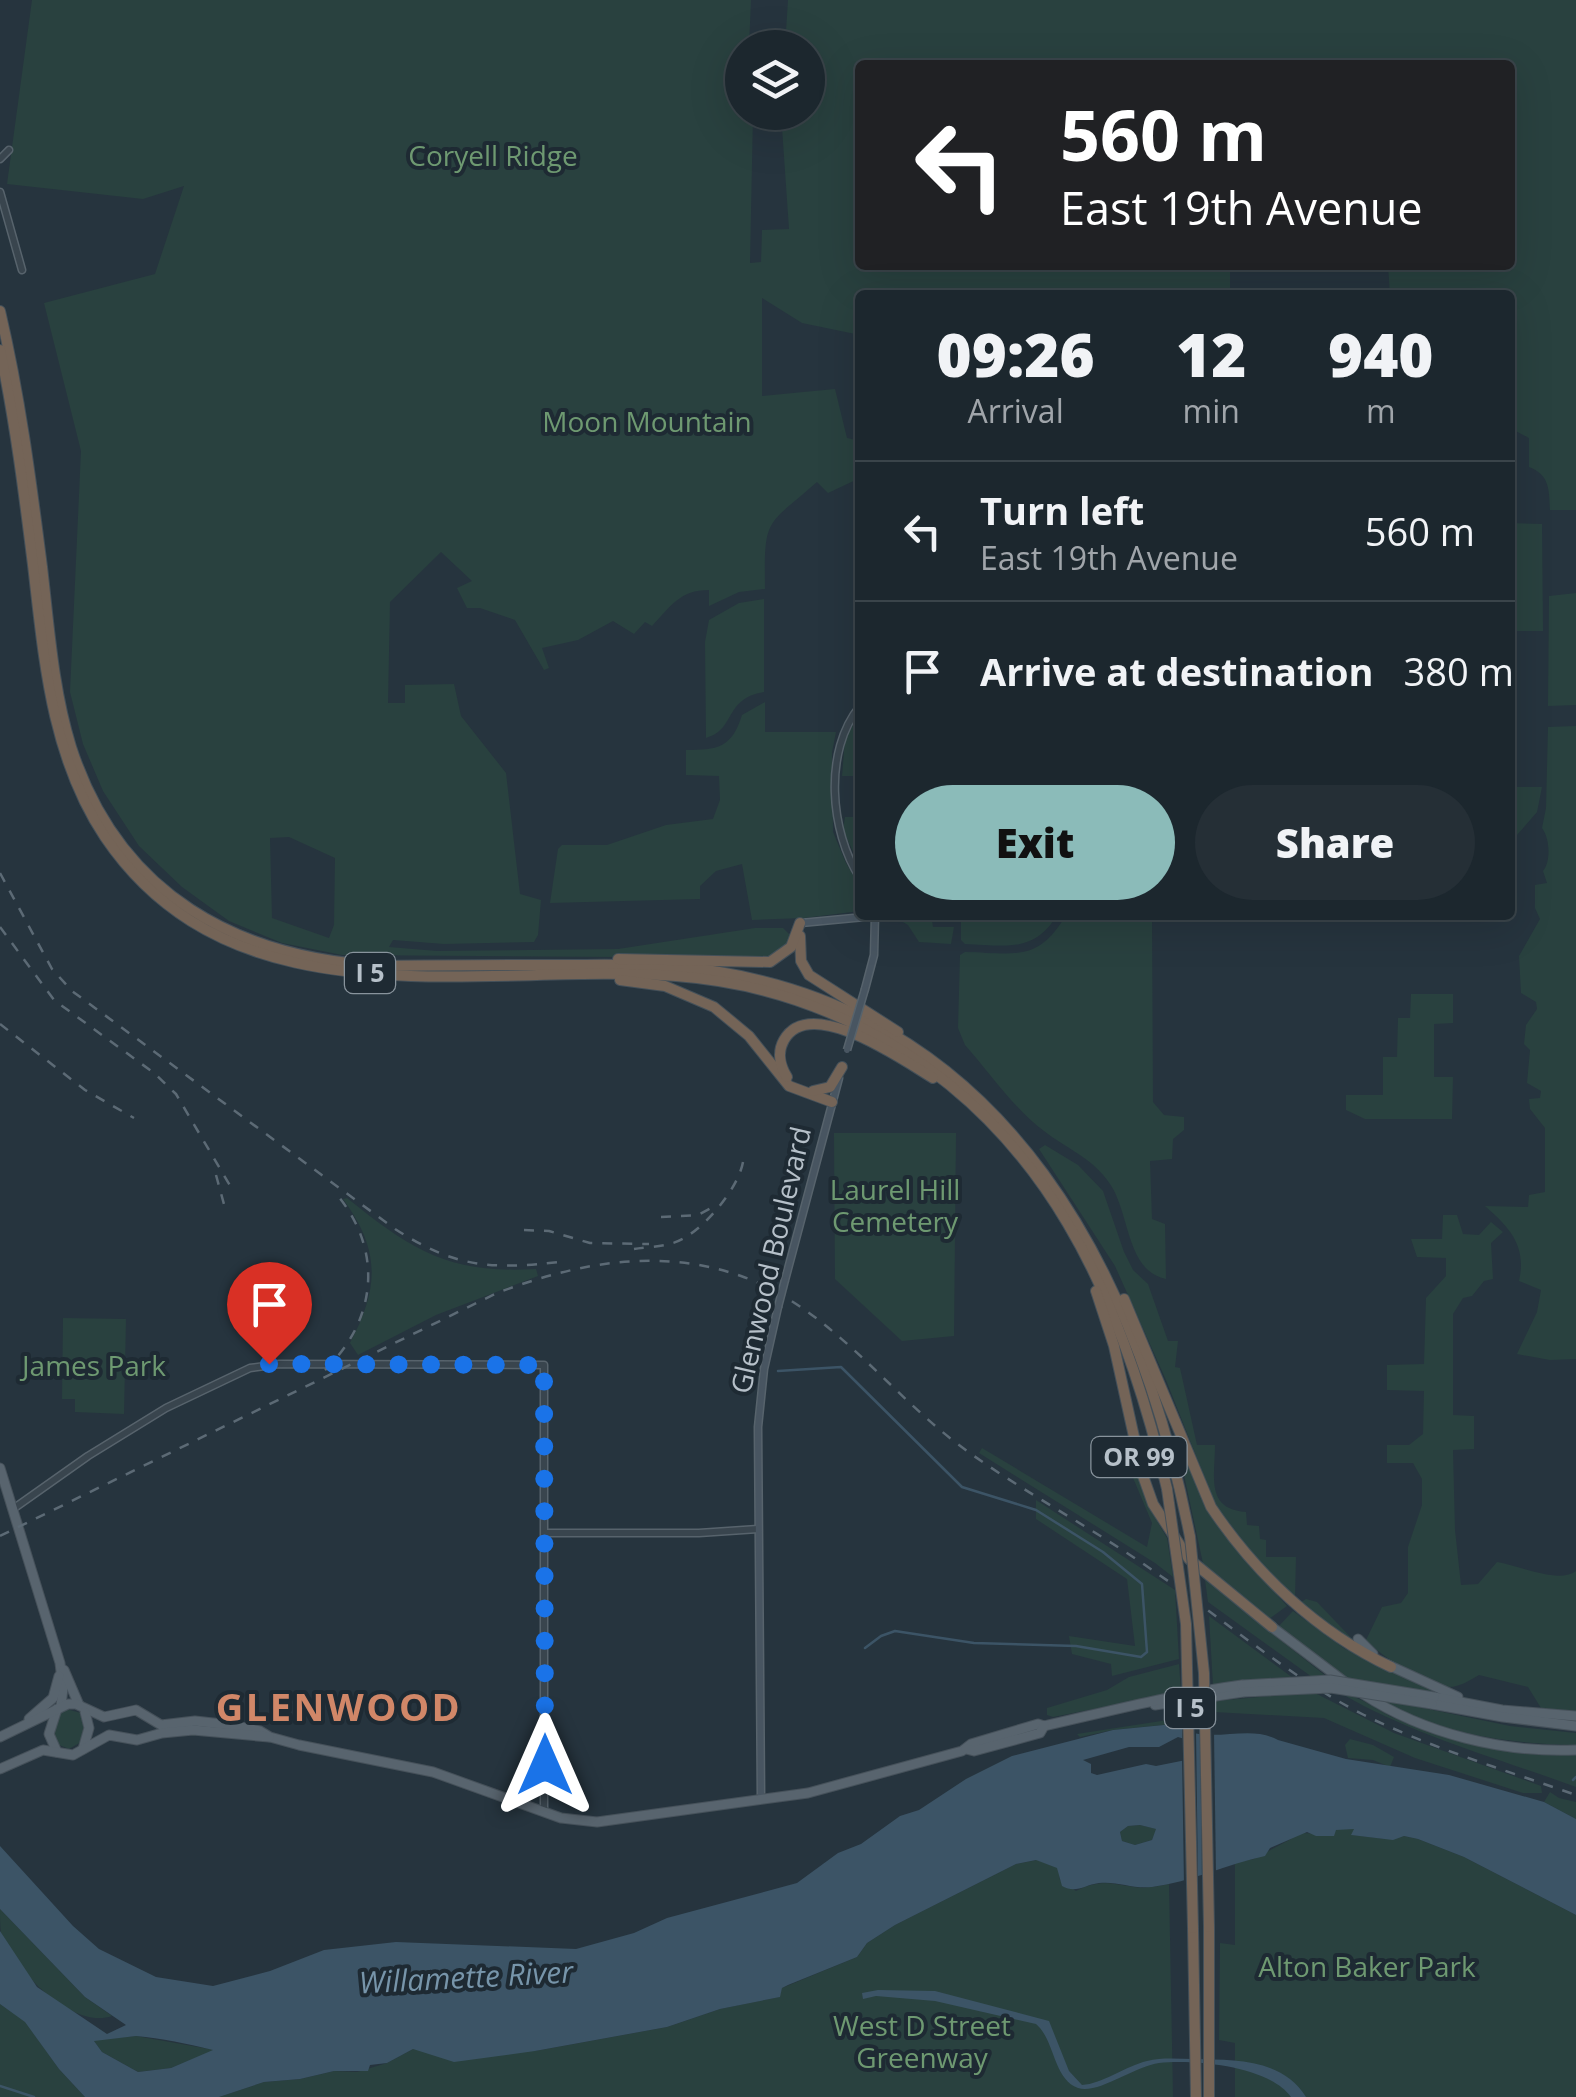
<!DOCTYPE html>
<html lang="en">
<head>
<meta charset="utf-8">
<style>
  body { margin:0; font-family:"Open Sans",sans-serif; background:#252f36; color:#f1f3f6; height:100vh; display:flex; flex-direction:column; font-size:38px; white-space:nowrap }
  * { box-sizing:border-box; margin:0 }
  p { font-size:32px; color:#a0a5aa }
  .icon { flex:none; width:55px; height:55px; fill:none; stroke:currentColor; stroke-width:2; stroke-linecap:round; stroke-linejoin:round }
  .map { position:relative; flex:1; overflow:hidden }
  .details { position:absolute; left:855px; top:290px; width:660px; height:630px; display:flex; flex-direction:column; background:#1c272e; border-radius:10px; box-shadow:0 10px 40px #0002,0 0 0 2px #3a444a }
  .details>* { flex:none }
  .hud { position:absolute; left:855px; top:60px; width:660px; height:210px; border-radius:10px; box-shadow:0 10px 40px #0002,0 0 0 2px #3a444a; background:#202124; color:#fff; overflow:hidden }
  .fabs { position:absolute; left:725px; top:30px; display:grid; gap:20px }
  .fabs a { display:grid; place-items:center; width:100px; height:100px; border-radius:50%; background:#1c272e; box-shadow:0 10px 40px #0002,0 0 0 2px #3a444a; font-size:50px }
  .pin { position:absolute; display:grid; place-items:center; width:85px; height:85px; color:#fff; margin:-102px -42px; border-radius:50% 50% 50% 0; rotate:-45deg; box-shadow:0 0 10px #0007 }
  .pin .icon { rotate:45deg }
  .me { position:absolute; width:110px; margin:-55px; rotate:0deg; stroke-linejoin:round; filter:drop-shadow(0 0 8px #0008) }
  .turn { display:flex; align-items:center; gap:35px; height:210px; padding:0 40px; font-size:45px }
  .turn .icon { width:130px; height:130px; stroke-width:2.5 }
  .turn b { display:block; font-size:70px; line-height:85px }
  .eta { display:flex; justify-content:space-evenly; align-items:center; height:170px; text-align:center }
  .eta b { font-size:60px; font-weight:800; line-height:70px }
  .primary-button { display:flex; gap:20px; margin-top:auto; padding:20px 40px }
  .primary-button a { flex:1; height:115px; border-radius:60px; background:#8bbbb9; color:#111; font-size:40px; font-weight:800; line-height:115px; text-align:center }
  .primary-button a+a { background:#252f36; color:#f1f3f6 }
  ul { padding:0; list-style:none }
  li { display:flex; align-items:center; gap:30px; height:140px; padding:0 40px; border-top:2px solid #3a444a }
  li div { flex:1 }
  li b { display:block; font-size:38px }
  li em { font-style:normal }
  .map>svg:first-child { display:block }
  .green { fill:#29413f; fill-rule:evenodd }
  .water { fill:#3c5466; fill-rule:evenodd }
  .pier { fill:#26343e }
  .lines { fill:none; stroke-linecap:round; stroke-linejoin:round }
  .stream { stroke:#3c5466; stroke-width:2.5 }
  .tertiary-casing { stroke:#57636c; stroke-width:9 }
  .secondary-casing { stroke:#57636c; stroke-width:9 }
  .primary-casing { stroke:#46515a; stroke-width:11 }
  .motorway-casing { stroke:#445059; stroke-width:12 }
  .tertiary { stroke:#39454e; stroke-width:6 }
  .secondary { stroke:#485561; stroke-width:6 }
  .primary { stroke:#58646e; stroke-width:9 }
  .motorway { stroke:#746457; stroke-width:10 }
  .rail { stroke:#5c6a75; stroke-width:2.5; stroke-dasharray:10 10; stroke-linecap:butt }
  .secondary-bridge-casing { stroke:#57636c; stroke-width:9; stroke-linecap:butt }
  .primary-bridge-casing { stroke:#46515a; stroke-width:11; stroke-linecap:butt }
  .motorway-bridge-casing { stroke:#445059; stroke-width:12; stroke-linecap:butt }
  .secondary-bridge { stroke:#485561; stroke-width:6 }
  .primary-bridge { stroke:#58646e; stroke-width:9 }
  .motorway-bridge { stroke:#746457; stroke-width:10 }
  .route { stroke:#1a73e8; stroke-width:18; stroke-dasharray:0 32.4 }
  .labels { text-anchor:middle; stroke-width:8; stroke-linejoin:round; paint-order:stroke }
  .shield { fill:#1e2a33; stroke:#88939c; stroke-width:2.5 }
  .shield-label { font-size:25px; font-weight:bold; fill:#b6c0c9 }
  .park-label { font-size:28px; fill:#6e9971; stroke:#1e2a33 }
  .street-label { font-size:28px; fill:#b6c0c9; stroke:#1e2a33 }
  .water-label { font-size:30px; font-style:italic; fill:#7795aa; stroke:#1e2a33 }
  .district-label { font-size:38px; font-weight:bold; letter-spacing:2.5px; fill:#d18768; stroke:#1e2a33 }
</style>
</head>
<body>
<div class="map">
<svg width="1576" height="2097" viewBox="0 0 1576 2097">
  <rect width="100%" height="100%" fill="#26343e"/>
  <!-- green -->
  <g class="green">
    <path d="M32,0H751L749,47L742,48V112L753,114L750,263L761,262L762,230L789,229L781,113L808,112V48L785,47L788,0H1576V510H1550C1549,490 1550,475 1529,467V438L1510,428V295H1390L1388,265H1510V65H860V265H1230V295H905L903,291L902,295H860V335L802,323L762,298V396L835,389L847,438L860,441V478L828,493L817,482C766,527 764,516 765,589L739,592L709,606V590C680,590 671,606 652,626L645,622L634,634L613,621L578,640L542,648L549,668L544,670L515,620L480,608H467L457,588L472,581L441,552L390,602L388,703H405V685L454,684L461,716L506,773L520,894L541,900L538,935L534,942L444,944L393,940L389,947L437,951L618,949L755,928H783L791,936L786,947L771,958L342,955L282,943L229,921L182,887L139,846L103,791L83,744L70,692L81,451L44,303L155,274L184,186L143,199L7,184ZM289,837L335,858L334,925L329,938L272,918L270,838Z"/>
    <polygon points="1510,523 1542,524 1543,631 1510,631"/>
    <polygon points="1576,593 1576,705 1548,706 1549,596"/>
    <path d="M764,599V692C723,699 737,729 706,738L705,642L709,620L739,603Z"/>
    <polygon points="1510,701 1512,787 1542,787 1537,812 1510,843"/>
    <path d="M765,702V732H836L832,752L833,832L846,863L860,887V911L804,918L752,920L742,864L716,871L700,886V899L550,903L558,849L562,845H607L666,825L713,819L720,800L719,776L686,775V750C717,750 732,748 742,715Z"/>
    <polygon points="857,718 860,720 860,776 842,776 845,739"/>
    <path d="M1576,726V1359L1550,1360L1517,1354L1537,1312L1541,1290L1519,1281C1527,1246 1510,1228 1485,1206L1528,1207L1529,1195L1545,1192V1128L1530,1109L1529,1099L1540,1098L1541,1091L1527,1083L1530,1050L1524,1044L1526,1025L1537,1009L1536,1002L1521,993L1519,956L1540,919L1535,908V885L1547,883L1543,871C1551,862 1550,838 1542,828L1546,808L1548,727Z"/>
    <polygon points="845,817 860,817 860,867 843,830"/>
    <polygon points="891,915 931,915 933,927 954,927 951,944 919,942 908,925"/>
    <path d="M961,915H1057C1034,954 1004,945 965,944L961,940Z"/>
    <path d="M1066,915H1152L1153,1102L1164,1115L1184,1117V1130L1173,1139L1172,1159L1150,1161L1152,1219L1165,1224L1166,1279C1126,1271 1130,1213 1110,1184C1093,1158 1067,1149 1044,1131C1016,1111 989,1072 965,1045L958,1028L960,955L965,952C1014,953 1038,963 1066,915Z"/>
    <polygon points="1411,994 1453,994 1453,1023 1434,1024 1434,1077 1453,1077 1452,1119 1365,1119 1346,1110 1346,1095 1383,1095 1383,1057 1397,1057 1398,1018 1410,1018"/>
    <polygon points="834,1133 956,1133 954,1336 902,1341 835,1279"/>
    <path d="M1045,1145L1078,1165L1103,1191L1124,1252L1133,1270L1148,1284L1168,1341H1178L1175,1367L1180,1368L1197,1445H1215C1215,1476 1205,1509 1246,1512L1247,1525L1259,1526L1260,1539L1266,1540V1557H1296L1295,1598L1263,1567L1216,1506L1166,1380L1115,1266L1039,1149Z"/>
    <path d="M347,1198C413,1251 449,1274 536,1269L538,1276L436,1315L358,1355L350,1343C379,1288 381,1251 343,1199Z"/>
    <path d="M1443,1215H1457L1463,1234L1479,1235L1491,1222L1503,1232L1491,1243L1493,1279L1484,1281L1472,1296L1463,1298L1453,1314V1415L1474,1416V1449L1453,1450L1455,1530L1461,1585L1478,1584L1497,1562C1520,1566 1559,1584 1576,1571V1711L1541,1708L1528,1687L1479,1675C1470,1680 1460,1687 1449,1687C1426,1686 1381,1656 1366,1640L1382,1607L1401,1603L1408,1593V1547L1422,1505V1479L1413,1463H1387V1445H1409L1423,1434L1424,1391L1387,1390V1365L1424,1364L1426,1298L1446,1276V1258L1417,1257L1411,1239H1442Z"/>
    <polygon points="63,1318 126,1319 124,1414 75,1412 75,1399 62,1399"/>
    <polygon points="1161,1391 1211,1512 1242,1557 1287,1606 1269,1619 1204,1568 1177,1442"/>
    <polygon points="1130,1440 1150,1509 1167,1538 1173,1577 1155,1563 979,1453 982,1448 1147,1547 1152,1523 1118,1442"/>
    <polygon points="1036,1500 1175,1590 1179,1659 1112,1676 1111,1664 1072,1654 1069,1636 1135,1646 1127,1579 1036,1519"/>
    <polygon points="1205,1580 1327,1677 1312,1677 1208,1602"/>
    <polygon points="1306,1599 1317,1602 1358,1645 1300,1603"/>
    <polygon points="1293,1611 1345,1649 1434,1692 1433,1695 1341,1678 1278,1627"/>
    <polygon points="1209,1616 1293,1678 1213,1686"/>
    <polygon points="1179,1664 1181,1692 1053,1717 1047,1715 1047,1708 1107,1690 1129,1677"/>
    <polygon points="1313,1692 1394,1733 1541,1786 1542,1793 1523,1793 1415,1758 1324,1718 1214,1712 1215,1701"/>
    <path d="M1342,1694C1362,1696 1380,1713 1399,1720C1457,1744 1513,1757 1576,1755V1787C1497,1758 1415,1736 1342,1694Z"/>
    <path d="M1375,1698L1510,1726L1576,1733V1745C1506,1744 1437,1733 1375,1698Z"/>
    <path d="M66,1709L81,1713L86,1728L81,1742L69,1749L57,1744C52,1730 52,1718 66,1709Z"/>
    <polygon points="1181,1718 1181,1723 1174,1724 1113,1730 1080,1737 1077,1734"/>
    <polygon points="1350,1739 1373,1745 1394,1757 1390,1767 1373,1760 1348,1758 1345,1745"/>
    <polygon points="1550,1792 1559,1798 1576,1802 1576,1819 1544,1802"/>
    <polygon points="1140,1825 1157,1829 1152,1840 1135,1845 1122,1841 1120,1832 1128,1826"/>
    <polygon points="1340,1828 1355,1829 1352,1835 1387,1839 1404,1836 1418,1839 1464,1857 1576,1915 1576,2097 1235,2097 1235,2043 1219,2040 1220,1943 1235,1945 1235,1862 1254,1859 1302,1833 1329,1834"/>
    <path d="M1037,1860L1058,1868L1060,1880L1076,1891C1099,1879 1112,1884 1134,1887C1145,1889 1158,1886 1169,1884L1173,2097H219L264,2082L300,2079L334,2071L357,2072L387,2063L413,2049L535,2051L667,2027L720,2009L779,1997L782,1988L857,1957L867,1943L895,1925L1016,1864Z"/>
    <path d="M0,1909L85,1997L112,2016C71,2030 14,1969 1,1933C0,1926 0,1917 0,1909Z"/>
    <polygon points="0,2004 25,2021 59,2069 85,2097 0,2097"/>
    <polygon points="136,2036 215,2050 171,2068 138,2072 102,2052 93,2040"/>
  </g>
  <!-- water -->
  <g class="water">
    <path d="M1174,1724C1207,1748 1246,1722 1278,1740L1346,1759L1449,1775L1544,1802L1576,1819V1915L1464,1857L1418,1839L1404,1836L1393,1840L1351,1835L1354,1829L1336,1830L1334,1836H1316L1307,1832L1270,1848L1265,1856C1227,1864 1191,1882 1152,1887C1132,1889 1118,1881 1099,1883C1084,1885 1076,1894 1062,1886L1057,1868L1036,1860L1016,1864L895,1925L867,1943L857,1957L788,1985L782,1988L780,1997L720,2009L667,2027L535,2051L454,2062L413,2049L387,2063L370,2065L368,2071H334L300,2079L264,2082L219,2097H85L59,2069L25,2022L0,2004V1931L37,1987L107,2034L126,2025L85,1997L0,1909V1846L73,1926L99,1949L156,1977L213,1986L270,1971L324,1950L396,1942L576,1949L634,1933L667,1918L797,1883L838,1853L861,1844L900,1816L919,1810L966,1779L1012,1756L1113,1730ZM1178,1737L1191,1741L1186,1760L1156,1766L1146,1764L1097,1775L1091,1773V1764L1083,1760L1129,1747H1159ZM1140,1825L1156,1829L1152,1840L1135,1845L1122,1841L1120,1832L1128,1826ZM136,2036C161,2038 188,2044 213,2050L171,2068L138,2072L102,2052L94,2041Z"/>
    <path d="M878,1990L935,1991L1049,2021L1069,2071L1082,2085C1102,2084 1126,2066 1147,2061C1163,2057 1178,2059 1194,2059C1234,2060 1282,2058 1306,2097H1291C1269,2066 1194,2059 1159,2063C1135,2066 1097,2095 1078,2088C1053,2079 1055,2040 1036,2024L935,2001L876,1996L863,1999L862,1993Z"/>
  </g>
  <!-- pier -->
  <g class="pier">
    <polygon points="1182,1724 1196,1730 1198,1882 1184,1885 1182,1755 1186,1744 1182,1743"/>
    <polygon points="1200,1731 1214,1732 1216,1875 1202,1880"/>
  </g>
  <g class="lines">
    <!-- stream -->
    <g class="stream">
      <polyline points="778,1371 841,1367 962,1487 1036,1510 1103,1552 1142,1584 1147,1652 1141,1657 1076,1646 974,1643 895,1631 881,1636 865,1648"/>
      <polyline points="1573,1780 1576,1777"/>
      <polyline points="0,2086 34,2097"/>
    </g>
    <!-- tertiary casing -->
    <g class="tertiary-casing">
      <g id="tertiary">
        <polyline points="0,159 9,150"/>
        <polyline points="0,192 22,270"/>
        <path d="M860,706C823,751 830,832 860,878"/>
        <polyline points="13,1509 88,1456 166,1408 250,1368 279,1364 544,1365 544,1812"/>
        <polyline points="545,1533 699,1533 758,1529"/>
      </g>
    </g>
    <!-- secondary casing -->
    <g class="secondary-casing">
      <g id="secondary">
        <polyline points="801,923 875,916 874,955 865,989"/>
        <polyline points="785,1280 839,1078"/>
        <polyline points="761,1799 758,1427 764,1369 778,1307"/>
      </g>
    </g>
    <!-- primary casing -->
    <g class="primary-casing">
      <g id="primary">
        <polyline points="0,1468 60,1663 63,1688 61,1706"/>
        <polyline points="1272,1627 1346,1683"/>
        <polyline points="1358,1639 1373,1654"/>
        <polyline points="1386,1664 1458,1697"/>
        <polyline points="64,1670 79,1705"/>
        <path d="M1363,1694C1424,1734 1504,1753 1576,1750"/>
        <polyline points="1434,1697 1502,1710 1576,1716"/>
        <polyline points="1432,1704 1503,1717 1576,1726"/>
        <polyline points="1155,1705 1243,1692"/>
        <polyline points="57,1709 49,1734 57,1752"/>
        <polyline points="29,1719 53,1698 59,1676"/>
        <path d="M0,1737L68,1704H76L104,1717L136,1710L161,1725L195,1721L231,1725L260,1731L270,1737L299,1745L433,1772L561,1818L597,1822L808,1793L962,1751L971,1744L1038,1724L1044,1726C1110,1711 1175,1694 1242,1685"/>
        <polyline points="83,1749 89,1728 85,1712"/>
        <polyline points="966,1749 974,1751 1040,1733 1044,1726"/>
        <polyline points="0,1769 43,1750 73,1755 109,1735 137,1740 162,1733 193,1730 269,1737"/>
      </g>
    </g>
    <!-- motorway casing -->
    <g class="motorway-casing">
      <g id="motorway">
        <path d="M0,311C20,396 31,481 42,567C49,626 53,689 71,747C119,895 237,959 386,966C444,965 502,965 560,965C613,965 667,963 719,972C1009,1020 1138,1274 1190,1537"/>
        <path d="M0,350C15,421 24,493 33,565C44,659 51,756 105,837C235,1029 481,962 676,976C743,981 807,999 866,1030C1047,1124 1123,1300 1167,1489"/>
        <polyline points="800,936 801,961 809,975 898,1032"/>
        <polyline points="618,959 770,962 791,947 800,923"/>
        <polyline points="620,980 665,986 714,1007 749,1036 789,1086 832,1102"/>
        <path d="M787,1077C780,1066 777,1052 784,1040C810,994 903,1060 933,1078"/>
        <polyline points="813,1091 830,1087 842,1067"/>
        <polyline points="1096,1291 1114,1346 1142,1473 1153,1504 1189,1559 1272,1627"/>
        <path d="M1124,1299L1211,1507C1256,1574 1317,1632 1391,1667"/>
        <polyline points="1209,1927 1209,2097"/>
        <polyline points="1193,1928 1196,2097"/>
      </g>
    </g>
    <!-- tertiary -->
    <use href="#tertiary" class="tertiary"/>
    <!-- secondary -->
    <use href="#secondary" class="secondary"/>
    <!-- primary -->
    <use href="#primary" class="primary"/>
    <!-- motorway -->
    <use href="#motorway" class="motorway"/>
    <!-- rail -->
    <g class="rail">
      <path d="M0,873L52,969L72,991L395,1229C454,1267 490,1270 559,1262"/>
      <polyline points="0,927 54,1000 154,1073 176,1094 232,1189"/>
      <polyline points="0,1024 85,1090 134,1118"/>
      <polyline points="216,1175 225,1208"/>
      <polyline points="661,1217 698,1215 713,1207"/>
      <polyline points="524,1230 549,1231 590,1243 649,1244"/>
      <path d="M634,1249C646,1247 660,1247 673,1243C700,1235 738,1190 743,1162"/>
      <path d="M325,1370C377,1320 383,1251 338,1196"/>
      <path d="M0,1536L497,1293C577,1263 658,1247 741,1276C833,1309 889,1395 967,1451C1028,1495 1096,1530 1158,1574C1226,1621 1289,1677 1364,1715C1431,1748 1505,1770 1576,1795"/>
    </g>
    <!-- secondary-bridge casing -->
    <g class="secondary-bridge-casing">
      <g id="secondary-bridge">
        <polyline points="847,1050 865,989"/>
        <polyline points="778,1307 785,1280"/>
      </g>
    </g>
    <!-- primary-bridge casing -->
    <g class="primary-bridge-casing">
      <g id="primary-bridge">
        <polyline points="1242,1685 1330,1680 1434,1697"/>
        <polyline points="1243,1692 1331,1688 1432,1704"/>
      </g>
    </g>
    <!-- motorway-bridge casing -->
    <g class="motorway-bridge-casing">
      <g id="motorway-bridge">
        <polyline points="1167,1489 1186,1624 1193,1928"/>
        <polyline points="1190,1537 1204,1673 1209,1927"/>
      </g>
    </g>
    <!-- secondary-bridge -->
    <use href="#secondary-bridge" class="secondary-bridge"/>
    <!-- primary-bridge -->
    <use href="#primary-bridge" class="primary-bridge"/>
    <!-- motorway-bridge -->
    <use href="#motorway-bridge" class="motorway-bridge"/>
  </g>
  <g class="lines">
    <!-- route -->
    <polyline class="route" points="269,1364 544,1365 545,1765"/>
  </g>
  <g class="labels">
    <!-- shield labels -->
    <g class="shield">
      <rect x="345" y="953" width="50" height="40" rx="8"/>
      <rect x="1091.5" y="1437" width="95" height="40" rx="8"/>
      <rect x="1165" y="1688" width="50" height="40" rx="8"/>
    </g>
    <g class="shield-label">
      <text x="370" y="982">I 5</text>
      <text x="1139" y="1466">OR 99</text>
      <text x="1190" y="1717">I 5</text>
    </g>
    <!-- park labels -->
    <g class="park-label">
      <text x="493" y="166">Coryell Ridge</text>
      <text x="647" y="432">Moon Mountain</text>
      <text x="895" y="1200">Laurel Hill<tspan x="895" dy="32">Cemetery</tspan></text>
      <text x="94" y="1376">James Park</text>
      <text x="1367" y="1977">Alton Baker Park</text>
      <text x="922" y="2036">West D Street<tspan x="922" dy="32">Greenway</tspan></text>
    </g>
    <!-- street labels -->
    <g class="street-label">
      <text transform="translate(771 1260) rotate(-77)" y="10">Glenwood Boulevard</text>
    </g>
    <!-- water labels -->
    <g class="water-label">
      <text transform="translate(466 1978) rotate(-3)" y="10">Willamette River</text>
    </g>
    <!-- district labels -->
    <g class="district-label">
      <text x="339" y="1721">GLENWOOD</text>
    </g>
  </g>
</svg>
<div class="fabs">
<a><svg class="icon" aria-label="layers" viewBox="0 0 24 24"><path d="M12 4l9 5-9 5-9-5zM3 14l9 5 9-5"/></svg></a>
</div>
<div class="pin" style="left:269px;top:1364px;background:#d93025"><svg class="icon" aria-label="arrive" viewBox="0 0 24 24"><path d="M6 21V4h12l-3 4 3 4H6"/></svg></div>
<svg class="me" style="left:545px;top:1765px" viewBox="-20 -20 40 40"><path d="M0-17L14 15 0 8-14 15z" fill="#1a73e8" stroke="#fff" stroke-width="4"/></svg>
<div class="hud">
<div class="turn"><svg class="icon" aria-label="left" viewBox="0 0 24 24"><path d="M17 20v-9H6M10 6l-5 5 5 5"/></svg><div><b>560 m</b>East 19th Avenue</div></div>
</div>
<section class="details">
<div class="eta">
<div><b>09:26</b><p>Arrival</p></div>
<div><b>12</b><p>min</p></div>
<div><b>940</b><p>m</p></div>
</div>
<ul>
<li><svg class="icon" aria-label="left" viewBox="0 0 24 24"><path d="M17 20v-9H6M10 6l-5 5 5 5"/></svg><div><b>Turn left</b><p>East 19th Avenue</p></div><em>560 m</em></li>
<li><svg class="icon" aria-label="arrive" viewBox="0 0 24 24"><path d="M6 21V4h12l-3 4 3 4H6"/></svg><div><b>Arrive at destination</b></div><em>380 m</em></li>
</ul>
<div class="primary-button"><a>Exit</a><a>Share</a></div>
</section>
</div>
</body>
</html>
